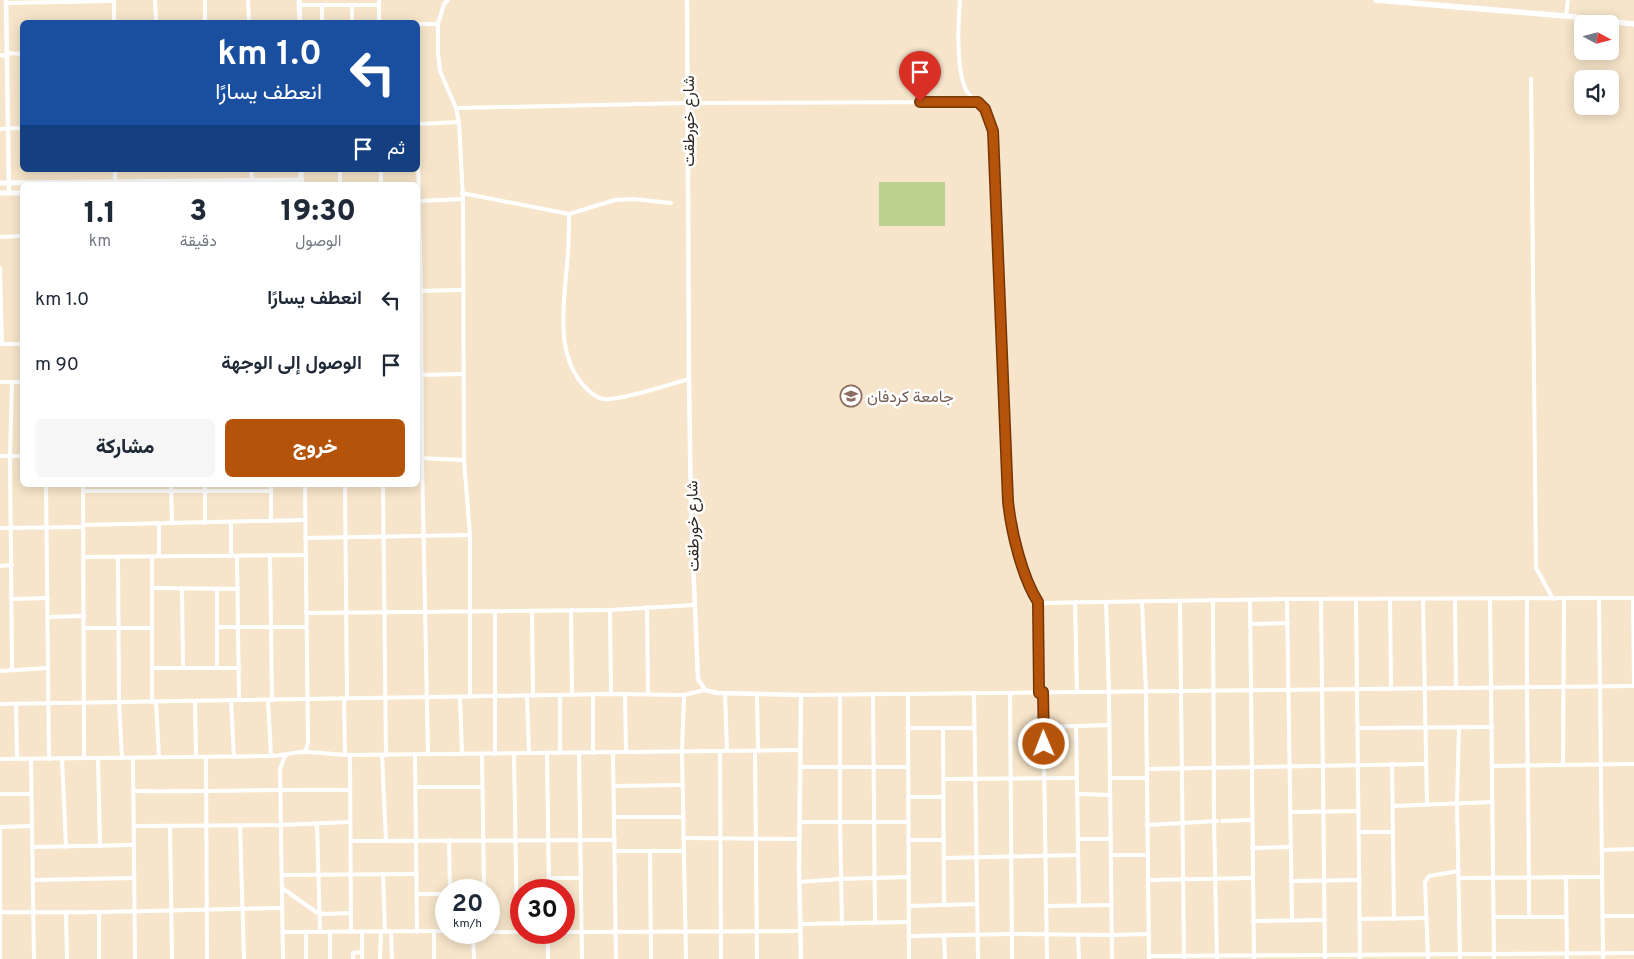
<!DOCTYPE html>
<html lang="ar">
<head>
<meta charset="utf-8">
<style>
  body { margin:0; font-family:Overpass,Vazirmatn,sans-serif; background:#f6f6f7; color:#1f2937; direction:rtl; height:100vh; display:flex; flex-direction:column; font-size:19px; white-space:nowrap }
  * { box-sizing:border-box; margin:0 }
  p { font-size:16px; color:#747a83 }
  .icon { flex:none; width:28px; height:28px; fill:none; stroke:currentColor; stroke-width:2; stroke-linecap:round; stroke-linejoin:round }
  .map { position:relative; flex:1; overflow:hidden; direction:ltr }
  .panel { position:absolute; left:20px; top:182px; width:400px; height:305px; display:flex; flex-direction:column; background:#fff; border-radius:8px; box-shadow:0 2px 12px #0003; direction:rtl }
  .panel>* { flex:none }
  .banner { position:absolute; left:20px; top:20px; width:400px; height:152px; border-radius:8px; box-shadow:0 2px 12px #0003; direction:rtl; background:#1a4fa0; color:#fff; overflow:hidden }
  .needle { width:32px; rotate:97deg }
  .tools { position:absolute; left:1574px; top:15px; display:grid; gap:10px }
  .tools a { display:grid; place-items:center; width:45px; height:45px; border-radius:8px; background:#fff; box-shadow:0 2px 12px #0003; font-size:25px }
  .speed { position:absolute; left:435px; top:879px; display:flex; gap:10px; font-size:25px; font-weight:700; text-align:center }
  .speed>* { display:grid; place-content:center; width:65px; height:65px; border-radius:50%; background:#fff; box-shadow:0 2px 12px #0003; line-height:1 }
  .speed small { font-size:12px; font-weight:400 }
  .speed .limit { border:8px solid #d22; background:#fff; color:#111 }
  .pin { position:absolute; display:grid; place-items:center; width:42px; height:42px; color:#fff; margin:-51px -21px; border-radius:50% 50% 50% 0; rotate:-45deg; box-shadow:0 0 5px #0007 }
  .pin .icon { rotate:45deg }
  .me { position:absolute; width:55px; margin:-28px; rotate:359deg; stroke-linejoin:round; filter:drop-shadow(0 0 4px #0008) }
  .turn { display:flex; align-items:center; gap:18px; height:105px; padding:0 15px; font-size:22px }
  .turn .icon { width:65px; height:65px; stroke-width:2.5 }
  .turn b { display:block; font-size:35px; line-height:42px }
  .then { display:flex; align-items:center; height:48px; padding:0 15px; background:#0003; gap:10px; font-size:19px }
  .eta { display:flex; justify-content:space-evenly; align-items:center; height:85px; text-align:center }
  .eta b { font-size:30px; font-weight:800; line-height:35px }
  .cta { display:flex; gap:10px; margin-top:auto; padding:10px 15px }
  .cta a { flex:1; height:58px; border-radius:8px; background:#b45309; color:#fff; font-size:20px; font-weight:800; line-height:58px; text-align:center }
  .cta a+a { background:#f6f6f7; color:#1f2937 }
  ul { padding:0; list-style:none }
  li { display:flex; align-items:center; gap:15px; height:65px; padding:0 15px }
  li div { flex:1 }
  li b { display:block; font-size:19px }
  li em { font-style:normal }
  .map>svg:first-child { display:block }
  .green { fill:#bbcf8f }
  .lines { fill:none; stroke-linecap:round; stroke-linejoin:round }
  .minor { stroke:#fff; stroke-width:4 }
  .tertiary { stroke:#fff; stroke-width:4.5 }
  .secondary { stroke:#fff; stroke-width:5 }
  .primary { stroke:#fff; stroke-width:5.5 }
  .route-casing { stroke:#753606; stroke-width:12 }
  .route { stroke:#b45309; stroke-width:9 }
  .labels { text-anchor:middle; stroke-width:5; stroke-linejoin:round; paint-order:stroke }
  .street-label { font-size:16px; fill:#2e281e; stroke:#fff }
  .education-label { font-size:16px; fill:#785e54; stroke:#fff; text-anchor:start }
</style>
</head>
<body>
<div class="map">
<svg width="1634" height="959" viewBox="0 0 1634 959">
  <rect width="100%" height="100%" fill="#f6e5ca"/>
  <!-- green -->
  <rect class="green" x="879" y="182" width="66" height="44"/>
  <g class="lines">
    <!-- minor -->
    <g class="minor">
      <polyline points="114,0 114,22"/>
      <polyline points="155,0 156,22"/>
      <polyline points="248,0 249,22"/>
      <polyline points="379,0 379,22"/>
      <polyline points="448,0 444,4 438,24 438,53 440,71 456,108 459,122 463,199 464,460 470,535 470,697"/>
      <path d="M960,0C958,23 956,69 966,90C970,98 980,102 985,109C990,115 991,124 993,131L1009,501C1011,531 1022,577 1038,603L1039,693"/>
      <polyline points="6,3 114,1"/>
      <polyline points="299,5 379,5"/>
      <polyline points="322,5 322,22"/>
      <polyline points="352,5 352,22"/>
      <polyline points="1566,16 1568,0"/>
      <polyline points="205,22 205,0"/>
      <polyline points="418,24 438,24"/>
      <polyline points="8,53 22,54"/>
      <polyline points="0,55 8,56"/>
      <polyline points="1531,79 1536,568 1553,599"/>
      <polyline points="456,108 688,103 978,102"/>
      <polyline points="418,124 459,122"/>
      <polyline points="0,129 22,128"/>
      <polyline points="418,157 421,291 422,458 428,754"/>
      <polyline points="115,170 115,182"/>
      <polyline points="251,170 252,180"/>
      <polyline points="340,170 340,185"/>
      <polyline points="381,170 381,185"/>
      <polyline points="462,193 569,214 615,200 633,199 671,203"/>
      <polyline points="418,201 463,199"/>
      <path d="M569,214C569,231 569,247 567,264C564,304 554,358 587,389C591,393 597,398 603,399C620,401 670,384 689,379"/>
      <polyline points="0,237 22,236"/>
      <polyline points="0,268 2,344"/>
      <polyline points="418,291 462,290"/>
      <polyline points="0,344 22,344"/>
      <polyline points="418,375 463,374"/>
      <polyline points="0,382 22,382"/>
      <polyline points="12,382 10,456 12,670"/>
      <polyline points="0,456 22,456"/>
      <polyline points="418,458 464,460"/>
      <polyline points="46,485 49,759"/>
      <polyline points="83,485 84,758"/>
      <polyline points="171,485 172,523"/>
      <polyline points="205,485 205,523"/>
      <polyline points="271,485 271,521"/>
      <polyline points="345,485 347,699"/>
      <polyline points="383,485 386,755"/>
      <polyline points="83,491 271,491"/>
      <polyline points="231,522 231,556"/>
      <polyline points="159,523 159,556"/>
      <polyline points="83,525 305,520"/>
      <polyline points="0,528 83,527"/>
      <polyline points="305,538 470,535"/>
      <polyline points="270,555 272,700"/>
      <polyline points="237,556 239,700"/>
      <polyline points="84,557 306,555"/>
      <polyline points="118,557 119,702 122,758"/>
      <polyline points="152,557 152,702"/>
      <polyline points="0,566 12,565"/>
      <polyline points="152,588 238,589"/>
      <polyline points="182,588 183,668"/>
      <polyline points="217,589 217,668"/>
      <polyline points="1599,598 1603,959"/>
      <polyline points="1633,598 1634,686"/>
      <polyline points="12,599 48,598"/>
      <polyline points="1287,599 1292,920"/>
      <polyline points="1321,599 1325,959"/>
      <polyline points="1356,599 1360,959"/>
      <polyline points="1390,599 1391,689"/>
      <polyline points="1423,599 1427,805"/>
      <path d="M1527,599C1526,705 1529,811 1529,917"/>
      <polyline points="1250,600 1254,959"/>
      <polyline points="1455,600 1456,689"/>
      <polyline points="1490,600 1494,959"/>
      <polyline points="1213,601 1214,821 1217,959"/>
      <polyline points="1075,602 1077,692"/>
      <polyline points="1106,602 1109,692 1112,959"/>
      <polyline points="1142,602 1146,692 1149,959"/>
      <polyline points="1180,602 1184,959"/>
      <polyline points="1038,603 1287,599 1634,598"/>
      <polyline points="647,607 648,694"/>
      <polyline points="571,610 572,695"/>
      <polyline points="610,610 611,694"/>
      <polyline points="532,611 533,696"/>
      <polyline points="306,613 610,610 694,605"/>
      <polyline points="48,617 84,616"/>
      <polyline points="1250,624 1288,623"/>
      <polyline points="217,627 306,627"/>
      <polyline points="84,628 152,628"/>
      <polyline points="152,668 239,668"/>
      <polyline points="0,671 48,668"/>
      <polyline points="1043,692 1047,959"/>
      <polyline points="725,693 727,751"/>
      <polyline points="974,693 978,959"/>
      <polyline points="1010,693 1012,959"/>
      <polyline points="625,694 626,752"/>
      <polyline points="757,694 758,751"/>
      <polyline points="873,694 875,923"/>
      <polyline points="908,694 909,959"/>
      <polyline points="560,695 560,753"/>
      <polyline points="684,695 682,752 686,959"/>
      <polyline points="801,695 1634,686"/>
      <polyline points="840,695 840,822 842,924"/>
      <polyline points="527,696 529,753"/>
      <polyline points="460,697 462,754"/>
      <polyline points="344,699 345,755"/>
      <polyline points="231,700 234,757"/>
      <polyline points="268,700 271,756"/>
      <polyline points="156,701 159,757"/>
      <polyline points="195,701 196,757"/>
      <polyline points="0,704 611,694 684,695 705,690"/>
      <polyline points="16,704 17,759"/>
      <polyline points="1076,726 1079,905"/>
      <polyline points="1044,727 1109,725"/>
      <polyline points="1459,727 1457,803 1460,959"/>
      <polyline points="908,728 974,728"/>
      <polyline points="943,728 944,905"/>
      <polyline points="1358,728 1492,727"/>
      <polyline points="720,751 721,959"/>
      <polyline points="755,751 757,959"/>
      <polyline points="303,752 306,750 308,742 305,485"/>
      <polyline points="613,752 616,959"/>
      <polyline points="547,753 549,890"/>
      <polyline points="579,753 582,959"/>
      <polyline points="593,753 593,694"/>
      <polyline points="482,754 484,890"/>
      <polyline points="495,754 495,611"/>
      <polyline points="514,754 517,932"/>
      <polyline points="350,755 351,932"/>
      <polyline points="382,755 386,841"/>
      <polyline points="415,755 417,932"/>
      <polyline points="206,757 207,959"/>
      <polyline points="62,758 66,847"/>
      <polyline points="98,758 100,846"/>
      <polyline points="133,758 135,959"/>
      <path d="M0,759L271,756C283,756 292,752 304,752C317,752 331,754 345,755L800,750"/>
      <polyline points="31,759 34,959"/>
      <polyline points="1392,764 1394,919"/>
      <polyline points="1563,765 1564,599"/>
      <polyline points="1492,766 1634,764"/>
      <polyline points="800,767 908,767"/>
      <polyline points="1147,769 1426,764"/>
      <polyline points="1110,778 1147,778"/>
      <polyline points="944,779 1077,778"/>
      <polyline points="614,786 682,785"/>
      <polyline points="416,787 482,787"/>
      <path d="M134,791C206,792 278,789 350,790"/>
      <polyline points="0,794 31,794"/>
      <polyline points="1078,794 1110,795"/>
      <polyline points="908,797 944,797"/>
      <polyline points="1393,806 1492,802"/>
      <polyline points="1291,812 1359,811"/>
      <polyline points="614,817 683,817"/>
      <polyline points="1222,821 1252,820"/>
      <polyline points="800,822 908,822"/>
      <polyline points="317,824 320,932"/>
      <polyline points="240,825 244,959"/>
      <polyline points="1147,825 1217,821"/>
      <polyline points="134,826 281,825 350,822"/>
      <polyline points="170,826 172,959"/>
      <polyline points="0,827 0,959"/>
      <polyline points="0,827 32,826"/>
      <polyline points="1359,832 1393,832"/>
      <polyline points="683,838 799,839"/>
      <polyline points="1078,839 1111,839"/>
      <polyline points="449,840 450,890"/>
      <polyline points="909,840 944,840"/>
      <polyline points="351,841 615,840"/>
      <polyline points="32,847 134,845"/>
      <polyline points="1252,848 1291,847"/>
      <polyline points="1602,850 1634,849"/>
      <polyline points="615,851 683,851"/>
      <polyline points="650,851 651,959"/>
      <polyline points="1111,855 1148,855"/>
      <polyline points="944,858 1078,855"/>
      <polyline points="383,874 385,932"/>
      <polyline points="282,875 417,874"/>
      <polyline points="1566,877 1567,959"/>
      <polyline points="549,878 580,878"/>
      <polyline points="1459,878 1602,877"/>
      <polyline points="33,880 134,878"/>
      <polyline points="1148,880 1252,878"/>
      <polyline points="1291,881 1360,880"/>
      <polyline points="799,882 840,879 908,877"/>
      <polyline points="282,888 316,912 325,914 351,913"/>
      <polyline points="417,894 446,894"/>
      <polyline points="909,906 977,904"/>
      <polyline points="1046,906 1112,905"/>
      <path d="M0,912C94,914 188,909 282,908"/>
      <polyline points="66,912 67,959"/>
      <polyline points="99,912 99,959"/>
      <polyline points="1603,916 1634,916"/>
      <polyline points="1494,917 1566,917"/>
      <polyline points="1360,919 1427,918"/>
      <polyline points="1253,921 1325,920"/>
      <polyline points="800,924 909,922"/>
      <polyline points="434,931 434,959"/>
      <polyline points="282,932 446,931"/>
      <polyline points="330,932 330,959"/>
      <polyline points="391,932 392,959"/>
      <polyline points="473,932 474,959"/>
      <polyline points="489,932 521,932"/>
      <polyline points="548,932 548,959"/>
      <polyline points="564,932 800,931"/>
      <polyline points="1078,935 1079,959"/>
      <polyline points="909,936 1012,934 1112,935 1148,934"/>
      <polyline points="944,936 945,959"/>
      <polyline points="1149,956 1634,953"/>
      <polyline points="283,959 280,769 285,756"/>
      <polyline points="306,959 306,932"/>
      <polyline points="353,959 353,953 362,952"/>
      <polyline points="362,959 362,932"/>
      <polyline points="380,959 381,932"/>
      <polyline points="1428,959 1425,882 1429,876 1459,871"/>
    </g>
    <!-- tertiary -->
    <g class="tertiary">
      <polyline points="6,0 9,193"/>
      <polyline points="687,0 689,379 691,513 698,679 705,690 717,693 801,695 799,869 801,959"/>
    </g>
    <!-- secondary -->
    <g class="secondary">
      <polyline points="299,0 300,22"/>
      <polyline points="301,170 301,185"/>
      <polyline points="0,183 302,180"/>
      <polyline points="0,193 22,193"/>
    </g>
    <!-- primary -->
    <polyline class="primary" points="1376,0 1566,16 1634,24"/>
  </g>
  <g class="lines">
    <!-- route casing -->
    <g class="route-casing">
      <path id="route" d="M920,102H978L985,109L993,131L1008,501C1011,531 1022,577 1038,602L1039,693L1043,692L1044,744"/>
    </g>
    <!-- route -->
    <use href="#route" class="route"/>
  </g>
  <!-- icons -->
  <defs>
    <g id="university-ring" transform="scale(1.125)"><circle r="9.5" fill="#fff" stroke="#8d6e63" stroke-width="1.5"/><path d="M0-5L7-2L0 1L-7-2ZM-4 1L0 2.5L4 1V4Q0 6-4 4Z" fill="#8d6e63"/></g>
  </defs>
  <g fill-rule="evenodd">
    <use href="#university-ring" x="851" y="396"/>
  </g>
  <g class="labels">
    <!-- street labels -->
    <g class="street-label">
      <text transform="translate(688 121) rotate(-90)" y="6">شارع خورطقت</text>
      <text transform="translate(692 526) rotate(-91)" y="6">شارع خورطقت</text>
    </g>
    <!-- education labels -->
    <g class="education-label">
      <text x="867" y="402">جامعة كردفان</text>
    </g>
  </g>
</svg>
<div class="tools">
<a><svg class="needle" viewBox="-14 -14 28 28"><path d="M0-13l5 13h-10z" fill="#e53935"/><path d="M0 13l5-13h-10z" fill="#747a83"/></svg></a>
<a><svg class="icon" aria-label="sound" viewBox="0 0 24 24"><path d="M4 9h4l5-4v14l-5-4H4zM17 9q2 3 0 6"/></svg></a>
</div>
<div class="speed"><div>20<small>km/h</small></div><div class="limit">30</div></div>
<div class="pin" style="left:920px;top:102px;background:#d93025"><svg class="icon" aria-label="arrive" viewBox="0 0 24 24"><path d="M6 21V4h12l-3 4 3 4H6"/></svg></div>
<svg class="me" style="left:1044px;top:744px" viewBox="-20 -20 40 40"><circle r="17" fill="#b45309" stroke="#fff" stroke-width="3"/><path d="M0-11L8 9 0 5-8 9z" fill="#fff"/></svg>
<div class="banner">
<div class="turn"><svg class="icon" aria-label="left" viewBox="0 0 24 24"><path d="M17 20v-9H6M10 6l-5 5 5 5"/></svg><div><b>1.0 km</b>انعطف يسارًا</div></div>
<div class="then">ثم<svg class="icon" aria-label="arrive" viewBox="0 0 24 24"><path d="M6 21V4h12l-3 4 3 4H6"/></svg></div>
</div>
<section class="panel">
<div class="eta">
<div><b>19:30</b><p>الوصول</p></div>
<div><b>3</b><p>دقيقة</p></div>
<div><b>1.1</b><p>km</p></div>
</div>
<ul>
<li><svg class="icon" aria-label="left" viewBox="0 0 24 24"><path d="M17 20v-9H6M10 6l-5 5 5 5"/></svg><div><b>انعطف يسارًا</b></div><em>1.0 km</em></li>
<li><svg class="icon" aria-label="arrive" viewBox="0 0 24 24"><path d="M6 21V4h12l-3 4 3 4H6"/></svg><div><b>الوصول إلى الوجهة</b></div><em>90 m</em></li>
</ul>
<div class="cta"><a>خروج</a><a>مشاركة</a></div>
</section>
</div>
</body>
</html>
